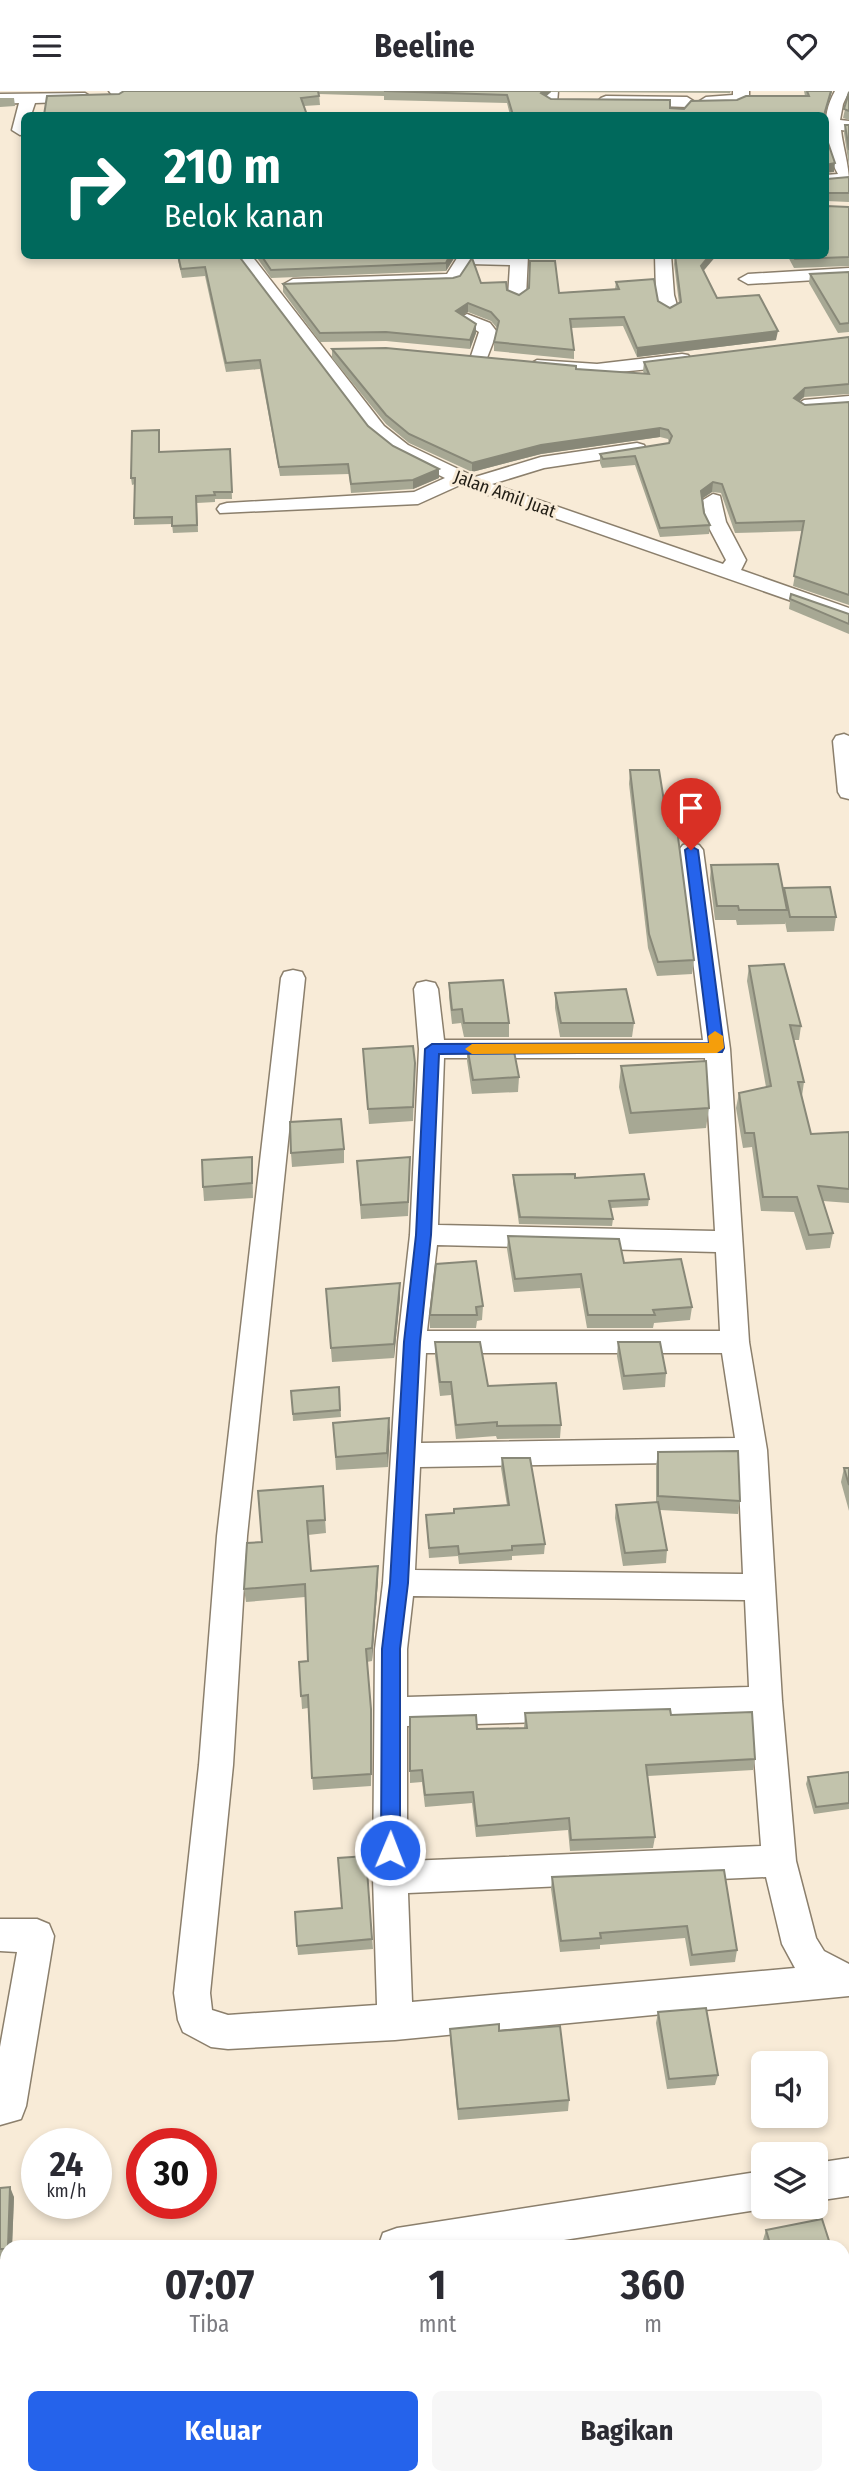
<!DOCTYPE html>
<html lang="id">
<head>
<meta charset="utf-8">
<style>
  body { margin:0; font-family:"Fira Sans Condensed",sans-serif; background:#f7f7f7; color:#2b2b33; height:100vh; display:flex; flex-direction:column; font-size:26px; white-space:nowrap }
  * { box-sizing:border-box; margin:0 }
  p { font-size:23px; color:#7c7c81 }
  .icon { flex:none; width:38px; height:38px; fill:none; stroke:currentColor; stroke-width:2; stroke-linecap:round; stroke-linejoin:round }
  .map { position:relative; flex:1; overflow:hidden }
  .drawer { position:absolute; left:0px; top:2149px; width:850px; height:245px; display:flex; flex-direction:column; background:#fff; border-radius:21px 21px 0 0; box-shadow:0 4px 10px #0003 }
  .drawer>* { flex:none }
  .hud { position:absolute; left:21px; top:21px; width:808px; height:147px; border-radius:10px; box-shadow:0 4px 10px #0003; background:#00695c; color:#fff; overflow:hidden }
  .fabs { position:absolute; left:751px; top:1960px; display:grid; gap:14px }
  .fabs a { display:grid; place-items:center; width:77px; height:77px; border-radius:10px; background:#fff; box-shadow:0 4px 10px #0003; font-size:35px }
  .speed { position:absolute; left:21px; top:2037px; display:flex; gap:14px; font-size:35px; font-weight:700; text-align:center }
  .speed>* { display:grid; place-content:center; width:91px; height:91px; border-radius:50%; background:#fff; box-shadow:0 4px 10px #0003; line-height:1 }
  .speed small { font-size:18px; font-weight:400 }
  .speed .limit { border:10px solid #d22; background:#fff; color:#111 }
  .pin { position:absolute; display:grid; place-items:center; width:60px; height:60px; color:#fff; margin:-72px -30px; border-radius:50% 50% 50% 0; rotate:-45deg; box-shadow:0 0 7px #0007 }
  .pin .icon { rotate:45deg }
  .me { position:absolute; width:77px; margin:-38px; rotate:1deg; stroke-linejoin:round; filter:drop-shadow(0 0 5px #0008) }
  .turn { display:flex; align-items:center; gap:24px; height:147px; padding:0 28px; font-size:32px }
  .turn .icon { width:91px; height:91px; stroke-width:2.5 }
  .turn b { display:block; font-size:49px; line-height:60px }
  .eta { display:flex; justify-content:space-evenly; align-items:center; height:119px; text-align:center }
  .eta b { font-size:42px; font-weight:700; line-height:49px }
  .action { display:flex; gap:14px; margin-top:auto; padding:14px 28px }
  .action a { flex:1; height:80px; border-radius:10px; background:#2563eb; color:#fff; font-size:28px; font-weight:700; line-height:80px; text-align:center }
  .action a+a { background:#f7f7f7; color:#2b2b33 }
  header { display:flex; justify-content:space-between; align-items:center; height:91px; padding:0 28px; background:#fff; font-size:32px; font-weight:700 }
  .map>svg:first-child { display:block }
  .lines { fill:none; stroke-linecap:round; stroke-linejoin:round }
  .minor-casing { stroke:#8b7f6c; stroke-width:3 }
  .minor { fill:#fff; fill-rule:evenodd }
  .wall { fill:#a7a894 }
  .shaded-wall { fill:#888878 }
  .building { fill:#c2c3ac; stroke:#888878; stroke-width:2 }
  .route { fill:#2563eb; stroke:#184099; stroke-width:2 }
  .slow { fill:#f59e0b }
  .labels { text-anchor:middle; stroke-width:6; stroke-linejoin:round; paint-order:stroke }
  .far-street-label { font-size:18px; fill:#221e16; stroke:#f8ebd7 }
</style>
</head>
<body>
<header><svg class="icon" aria-label="menu" viewBox="0 0 24 24"><path d="M4 6h16M4 12h16M4 18h16"/></svg>Beeline<svg class="icon" aria-label="heart" viewBox="0 0 24 24"><path d="M12 20l-8-8c-3-5 5-10 8-4 3-6 11-1 8 4z"/></svg></header>
<div class="map">
<svg width="849" height="2394" viewBox="0 0 849 2394">
  <rect width="100%" height="100%" fill="#f8ebd7"/>
  <g class="lines">
    <!-- minor casing -->
    <g class="minor-casing">
      <g id="minor">
        <polygon points="109,0 125,0 142,24 128,24"/>
        <polygon points="542,0 558,0 556,24 541,24"/>
        <path d="M733,0H749V8C740,16 708,19 698,11L706,6L733,4Z"/>
        <path d="M835,0H849L843,13L840,29L849,30V40L841,39C843,57 849,73 849,92L826,94V84L838,83C824,57 820,26 835,0Z"/>
        <polygon points="85,2 93,7 90,10 35,12 31,24 24,24 24,43 20,44 12,39 19,12 0,13 0,3"/>
        <polygon points="606,5 687,6 695,11 687,16 601,13 598,10 601,7"/>
        <polygon points="234,164 251,164 384,335 408,354 475,386 541,366 637,352 644,354 646,358 644,362 544,377 492,393 723,473 726,469 706,431 703,409 713,403 720,405 726,431 746,469 741,479 849,517 849,530 460,394 418,413 220,422 217,418 220,414 227,412 414,401 445,387 394,362 370,343"/>
        <polygon points="459,164 528,164 526,206 517,211 508,206 510,174 470,173 458,192 452,193 293,198 284,193 293,188 447,183"/>
        <polygon points="655,164 671,164 674,204 678,218 675,222 669,223 660,218 656,204"/>
        <polygon points="849,177 849,187 748,193 739,188 748,183"/>
        <polygon points="467,223 490,232 497,241 485,272 479,273 470,268 479,241 458,228"/>
        <path d="M682,263L688,264L691,268L688,272C664,278 543,291 528,274L537,269L597,273Z"/>
        <polygon points="849,305 849,317 804,321 795,315 804,309"/>
        <polygon points="844,643 849,645 849,708 841,706 838,701 833,650 836,645"/>
        <path d="M691,752L699,754L703,759L730,958L749,1251L767,1359L782,1610L796,1770L816,1847L824,1860L849,1873V1905L395,1949L228,1958L211,1956L183,1941L178,1929L174,1902L199,1674L217,1445L281,887L284,881L293,879L302,881L305,887L247,1445L233,1674L210,1902L212,1919L228,1924L377,1914L373,1787L375,1558L383,1492L398,1251L410,1144L419,958L414,898L417,892L426,890L435,892L438,898L444,949H703L679,759L683,754ZM444,967H705L715,1140L438,1134ZM437,1154L716,1161L720,1240H427ZM426,1262H722L735,1347L421,1352ZM738,1371L743,1483L415,1479L420,1376ZM413,1505L745,1509L749,1596L407,1606V1558ZM751,1625L761,1755L407,1770V1635ZM766,1786L782,1853L795,1877L412,1911L408,1802Z"/>
        <polygon points="0,1828 37,1828 49,1833 54,1845 26,2015 21,2028 0,2034 0,1956 17,1861 0,1860"/>
        <polygon points="849,2067 849,2105 816,2110 816,2072"/>
        <polygon points="763,2080 763,2116 768,2116 763,2118 519,2156 378,2156 383,2142 397,2137"/>
        <polygon points="7,2196 7,2236 0,2237 0,2197"/>
      </g>
    </g>
    <!-- minor -->
    <use href="#minor" class="minor"/>
  </g>
  <!-- wall -->
  <g class="wall">
    <polygon points="124,0 731,0 730,2 551,1 546,5 551,8 684,18 737,9 805,5 804,0 832,0 825,24 510,24 507,12 384,9 384,5 319,3 320,14 304,15 119,3"/>
    <polygon points="849,1 849,29 843,27"/>
    <polygon points="0,7 14,7 15,15 0,16"/>
    <polygon points="845,34 849,34 849,75 844,42"/>
    <polygon points="849,86 849,111 826,110 826,87 827,88"/>
    <polygon points="849,116 849,175 794,177 787,164 826,164"/>
    <polygon points="177,164 238,164 368,335 393,355 439,378 439,387 413,398 351,402 349,383 280,385 260,278 226,281 205,185 182,187"/>
    <polygon points="255,164 456,164 446,180 271,187"/>
    <polygon points="675,164 704,180 717,207 776,249 637,266 623,235 571,237 574,259 574,268 494,260 494,251 497,237 491,230 468,221 462,224 476,242 470,258 386,250 320,251 283,201 283,193 481,192 507,199 519,204 615,198 616,191 658,210 670,217 679,212 674,173"/>
    <polygon points="849,181 849,241 838,242 809,192 810,183"/>
    <polygon points="849,246 849,303 804,306 799,310 805,314 849,311 849,514 793,495 803,440 735,442 721,402 712,401 702,408 704,422 710,434 709,443 660,446 635,374 602,377 600,372 600,363 669,352 669,351 668,348 660,346 541,363 472,381 409,352 386,333 332,267 332,258 644,283 643,280 644,271"/>
    <polygon points="160,346 160,361 230,358 232,408 215,408 215,411 197,412 198,441 173,442 172,433 134,434 135,393 132,394 131,387"/>
    <polygon points="791,503 849,523 849,543 789,518"/>
    <polygon points="630,679 678,749 694,869 692,883 657,885 648,857 629,693"/>
    <polygon points="711,774 783,799 836,826 834,840 787,841 785,831 785,833 737,834 736,829 715,829 710,788"/>
    <polygon points="749,875 801,935 799,949 794,949 804,991 802,1005 811,1043 849,1041 849,1112 823,1110 833,1142 830,1157 806,1159 794,1121 761,1120 752,1056 743,1057 736,1017 739,1002 766,996 747,890"/>
    <polygon points="449,892 509,932 509,946 464,946 461,932 452,933 449,906"/>
    <polygon points="555,902 634,932 632,946 560,946 555,917"/>
    <polygon points="467,955 519,986 518,1001 472,1003 467,970"/>
    <polygon points="363,958 415,972 413,1030 369,1033"/>
    <polygon points="621,975 709,1017 706,1037 629,1043 619,996"/>
    <polygon points="344,1058 344,1072 292,1076 291,1062"/>
    <polygon points="252,1066 253,1107 204,1110 203,1096"/>
    <polygon points="357,1070 410,1080 408,1125 361,1128"/>
    <polygon points="513,1084 575,1087 649,1108 648,1115 611,1117 613,1128 612,1135 519,1133 513,1091"/>
    <polygon points="508,1145 624,1172 692,1216 690,1229 654,1232 653,1237 587,1237 580,1197 514,1201 507,1158"/>
    <polygon points="436,1173 483,1215 482,1229 477,1230 476,1237 430,1237 430,1224"/>
    <polygon points="326,1198 400,1206 394,1267 332,1271"/>
    <polygon points="435,1251 488,1295 561,1334 560,1347 497,1348 496,1345 456,1348 451,1304 440,1305 435,1265"/>
    <polygon points="618,1251 666,1282 665,1296 623,1299 617,1265"/>
    <polygon points="339,1296 341,1326 293,1330 291,1300"/>
    <polygon points="389,1327 388,1376 336,1379 333,1332"/>
    <polygon points="658,1361 740,1410 738,1423 660,1419 667,1459 666,1472 623,1475 615,1427 616,1414 656,1411 656,1375"/>
    <polygon points="502,1367 545,1453 544,1463 512,1465 512,1469 459,1473 458,1465 429,1467 426,1424 453,1422 507,1414 501,1377"/>
    <polygon points="844,1377 849,1377 849,1420 841,1391"/>
    <polygon points="323,1395 326,1442 308,1444 311,1480 378,1488 372,1570 367,1571 372,1630 371,1695 313,1699 308,1617 302,1618 299,1571 308,1570 305,1506 246,1511 244,1498 262,1451"/>
    <polygon points="525,1622 671,1624 755,1668 753,1679 648,1685 655,1746 653,1757 570,1760 568,1739 476,1746 472,1712 425,1716 422,1691 410,1692 410,1626 477,1638 524,1637"/>
    <polygon points="849,1681 849,1718 814,1723 806,1693 808,1686"/>
    <polygon points="366,1765 373,1858 298,1864 297,1855 342,1817"/>
    <polygon points="724,1779 737,1859 735,1871 690,1875 685,1847 600,1854 600,1858 560,1861 551,1798 552,1786"/>
    <polygon points="658,1921 718,1984 715,1994 667,1998 656,1932"/>
    <polygon points="450,1938 499,1940 569,2009 568,2020 458,2029 450,1949"/>
    <polygon points="0,2097 14,2106 12,2156 7,2156 7,2167 0,2168"/>
    <polygon points="766,2139 831,2156 765,2156 763,2149"/>
  </g>
  <!-- shaded-wall -->
  <g class="shaded-wall">
    <polygon points="543,0 551,0 551,1 541,10 541,2"/>
    <polygon points="831,0 832,0 825,24 824,24"/>
    <polygon points="835,72 834,81 826,82 826,74"/>
    <polygon points="450,164 456,164 446,180 446,172"/>
    <polygon points="710,164 717,164 700,184 701,175"/>
    <polygon points="468,212 468,221 456,229 456,220"/>
    <polygon points="476,233 476,242 470,258 470,249"/>
    <polygon points="778,240 776,249 637,266 637,257"/>
    <polygon points="805,297 804,306 793,316 794,307"/>
    <polygon points="660,337 660,346 541,363 472,381 472,372 541,354"/>
    <polygon points="439,378 439,387 413,398 413,389"/>
    <polygon points="713,391 712,401 700,409 701,400"/>
    <polygon points="400,1192 400,1206 394,1267 394,1253"/>
    <polygon points="389,1327 390,1341 388,1376 387,1362"/>
    <polygon points="378,1475 378,1488 372,1570 372,1557"/>
    <polygon points="10,2096 14,2106 12,2156 8,2156"/>
  </g>
  <!-- building -->
  <g class="building">
    <polygon points="124,0 318,0 319,5 301,7 307,24 44,24 47,5 119,3"/>
    <polygon points="384,0 543,0 541,2 551,8 670,9 670,17 684,18 691,10 737,9 746,5 809,5 807,0 831,0 824,24 513,24 507,4"/>
    <polygon points="849,1 849,20 844,18"/>
    <polygon points="845,34 849,34 849,59"/>
    <polygon points="826,46 835,72 826,74"/>
    <polygon points="849,86 849,102 826,102 826,87 827,88"/>
    <polygon points="826,115 849,116 849,166 795,168 793,164 826,164"/>
    <polygon points="178,164 238,164 368,335 393,355 439,378 413,389 351,393 348,373 279,376 260,269 226,272 205,176 181,178"/>
    <polygon points="261,164 450,164 446,172 271,179"/>
    <polygon points="675,164 710,164 701,175 717,207 759,204 778,240 637,257 624,226 570,228 574,259 494,251 499,230 491,221 468,212 456,220 476,233 470,249 386,241 320,242 283,193 453,187 460,185 472,167 481,192 506,191 507,199 519,204 529,197 530,170 555,170 559,202 619,198 616,191 654,188 658,210 670,217 681,211"/>
    <polygon points="849,181 849,232 840,233 810,183"/>
    <polygon points="849,246 849,293 805,297 794,307 805,314 849,311 849,504 794,485 804,430 736,432 722,393 713,391 701,400 704,422 710,434 660,437 635,365 603,368 600,363 669,352 672,345 668,339 660,337 541,354 472,372 409,343 386,324 332,258 386,257 576,275 576,278 649,283 644,271"/>
    <polygon points="159,339 159,361 230,358 232,401 214,401 215,404 196,405 197,434 172,435 172,426 134,427 135,387 131,387 132,340"/>
    <polygon points="791,503 849,523 849,533 790,508"/>
    <polygon points="630,679 659,679 668,735 680,735 678,746 694,869 658,871 649,843"/>
    <polygon points="778,773 787,819 739,819 738,815 717,815 711,774"/>
    <polygon points="830,796 836,826 790,826 784,797"/>
    <polygon points="784,873 801,935 790,934 804,991 798,991 811,1043 849,1041 849,1098 818,1095 833,1142 809,1144 797,1106 763,1106 754,1042 745,1042 739,1002 771,995 749,875"/>
    <polygon points="503,889 509,932 464,932 462,918 452,919 449,892"/>
    <polygon points="626,898 634,932 561,932 555,902"/>
    <polygon points="413,955 415,972 413,1016 368,1018 363,958"/>
    <polygon points="467,955 513,955 519,986 473,989"/>
    <polygon points="706,970 709,1017 631,1022 621,975"/>
    <polygon points="341,1028 344,1058 291,1062 290,1031"/>
    <polygon points="252,1066 252,1092 203,1096 202,1069"/>
    <polygon points="410,1066 408,1111 361,1114 357,1070"/>
    <polygon points="575,1083 575,1087 644,1083 649,1108 609,1110 613,1128 520,1126 513,1084"/>
    <polygon points="508,1145 619,1148 624,1172 681,1168 692,1216 653,1219 655,1224 588,1224 581,1183 515,1188"/>
    <polygon points="476,1170 483,1215 476,1216 477,1224 430,1224 436,1173"/>
    <polygon points="400,1192 394,1253 331,1257 326,1198"/>
    <polygon points="435,1251 480,1251 488,1295 556,1292 561,1334 497,1335 497,1331 456,1334 451,1291 440,1291"/>
    <polygon points="618,1251 660,1251 666,1282 624,1285"/>
    <polygon points="339,1296 340,1319 293,1323 291,1300"/>
    <polygon points="389,1327 387,1362 336,1366 333,1332"/>
    <polygon points="738,1360 740,1410 658,1405 658,1361"/>
    <polygon points="502,1367 530,1367 545,1453 512,1455 512,1459 459,1463 458,1455 429,1457 426,1424 454,1422 454,1418 509,1414"/>
    <polygon points="844,1377 849,1377 849,1394"/>
    <polygon points="323,1395 325,1429 307,1430 311,1480 378,1475 372,1557 366,1558 371,1618 371,1683 312,1687 308,1604 301,1605 299,1571 308,1570 305,1493 244,1498 247,1452 262,1451 258,1400"/>
    <polygon points="658,1411 667,1459 625,1462 616,1414"/>
    <polygon points="670,1618 671,1624 752,1621 755,1668 646,1674 655,1746 571,1749 569,1727 477,1735 473,1701 425,1704 422,1679 410,1680 410,1626 476,1624 477,1638 527,1637 525,1622"/>
    <polygon points="849,1681 849,1712 816,1716 808,1686"/>
    <polygon points="366,1765 372,1848 297,1855 295,1821 342,1817 338,1767"/>
    <polygon points="724,1779 737,1859 692,1864 687,1835 600,1842 601,1847 561,1850 552,1786"/>
    <polygon points="706,1917 718,1984 669,1988 658,1921"/>
    <polygon points="499,1933 499,1940 560,1935 569,2009 458,2018 450,1938"/>
    <polygon points="10,2096 8,2156 7,2158 0,2158 0,2097"/>
    <polygon points="822,2128 831,2156 771,2156 766,2139"/>
    <polygon points="342,2387 516,2387 518,2394 343,2394"/>
  </g>
  <!-- route -->
  <polygon class="route" points="691,755 698,759 724,957 722,961 439,963 431,1144 420,1251 408,1492 400,1558 400,1759 397,1765 390,1768 383,1765 381,1759 382,1558 390,1492 404,1251 416,1144 425,958 432,953 709,952 685,759"/>
  <!-- slow -->
  <polygon class="slow" points="715,940 723,945 724,957 717,962 472,963 465,958 472,953 709,952 708,945"/>
  <g class="labels">
    <!-- far-street labels -->
    <g class="far-street-label">
      <text transform="translate(505 403) rotate(20)" y="6">Jalan Amil Juat</text>
    </g>
  </g>
</svg>
<div class="fabs">
<a><svg class="icon" aria-label="sound" viewBox="0 0 24 24"><path d="M4 9h4l5-4v14l-5-4H4zM17 9q2 3 0 6"/></svg></a>
<a><svg class="icon" aria-label="layers" viewBox="0 0 24 24"><path d="M12 4l9 5-9 5-9-5zM3 14l9 5 9-5"/></svg></a>
</div>
<div class="speed"><div>24<small>km/h</small></div><div class="limit">30</div></div>
<div class="pin" style="left:691px;top:759px;background:#d93025"><svg class="icon" aria-label="arrive" viewBox="0 0 24 24"><path d="M6 21V4h12l-3 4 3 4H6"/></svg></div>
<svg class="me" style="left:390px;top:1759px" viewBox="-20 -20 40 40"><circle r="17" fill="#2563eb" stroke="#fff" stroke-width="3"/><path d="M0-11L8 9 0 5-8 9z" fill="#fff"/></svg>
<div class="hud">
<div class="turn"><svg class="icon" aria-label="right" viewBox="0 0 24 24"><path d="M7 20v-9h11M14 6l5 5-5 5"/></svg><div><b>210 m</b>Belok kanan</div></div>
</div>
<section class="drawer">
<div class="eta">
<div><b>07:07</b><p>Tiba</p></div>
<div><b>1</b><p>mnt</p></div>
<div><b>360</b><p>m</p></div>
</div>
<div class="action"><a>Keluar</a><a>Bagikan</a></div>
</section>
</div>
</body>
</html>
